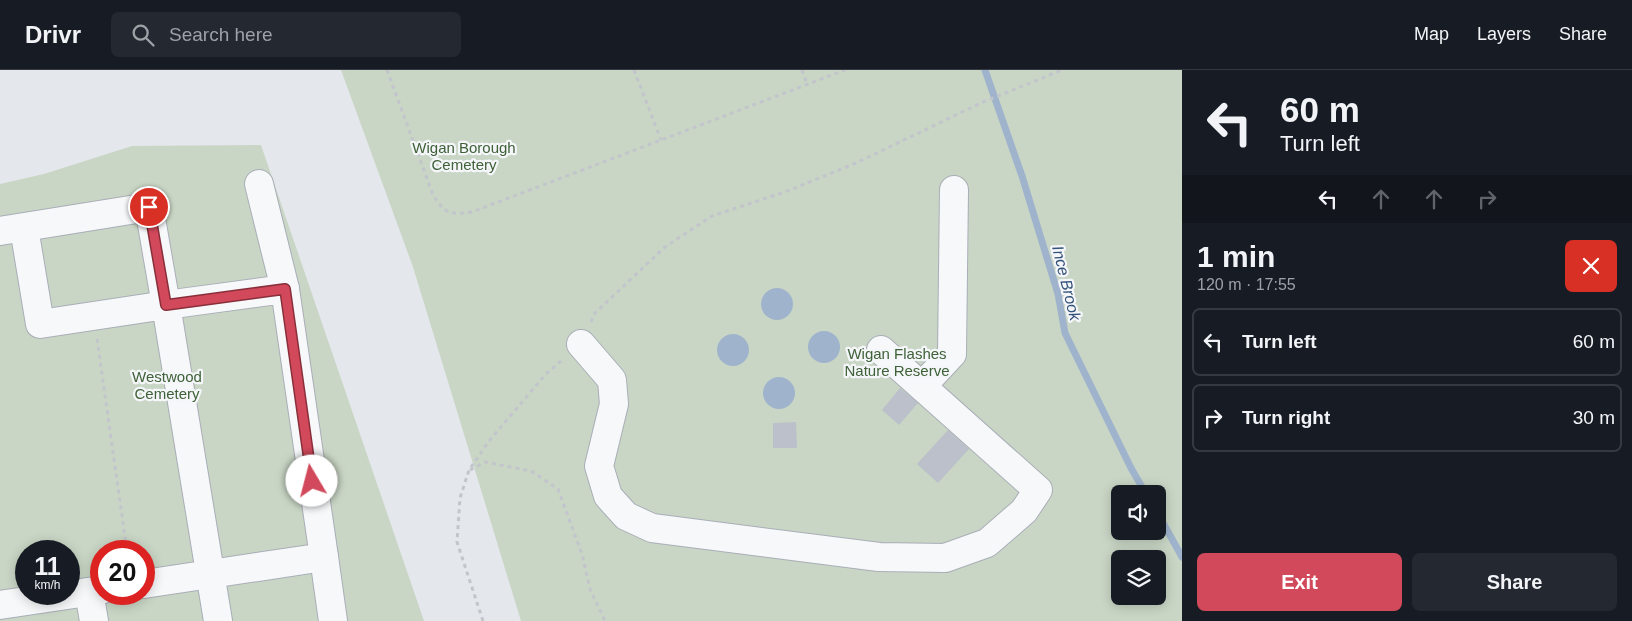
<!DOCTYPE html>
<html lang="en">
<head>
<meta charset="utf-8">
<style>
  body { margin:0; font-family:Arial,sans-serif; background:#242831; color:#f1f3f6; height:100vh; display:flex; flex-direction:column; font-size:19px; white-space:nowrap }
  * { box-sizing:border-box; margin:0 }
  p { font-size:16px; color:#9ea1a6 }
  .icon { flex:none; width:28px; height:28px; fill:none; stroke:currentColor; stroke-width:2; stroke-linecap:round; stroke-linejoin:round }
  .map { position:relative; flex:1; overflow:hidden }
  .details { display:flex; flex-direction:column; background:#171b24; width:450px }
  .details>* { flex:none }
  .guide { background:#171b24; color:#f1f3f6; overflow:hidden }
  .controls { position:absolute; left:1111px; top:415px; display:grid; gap:10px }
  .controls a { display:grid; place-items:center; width:55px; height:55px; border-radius:8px; background:#171b24; box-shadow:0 2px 12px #0003; font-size:25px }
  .speed { position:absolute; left:15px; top:470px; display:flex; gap:10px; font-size:25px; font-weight:700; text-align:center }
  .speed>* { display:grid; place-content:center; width:65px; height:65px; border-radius:50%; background:#171b24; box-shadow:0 2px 12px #0003; line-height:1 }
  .speed small { font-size:12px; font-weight:400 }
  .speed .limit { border:8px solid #d22; background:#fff; color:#111 }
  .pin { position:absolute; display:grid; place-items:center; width:42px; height:42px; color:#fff; margin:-21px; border:2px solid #fff; border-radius:50%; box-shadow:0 1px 5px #0007 }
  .me { position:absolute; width:55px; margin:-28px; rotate:352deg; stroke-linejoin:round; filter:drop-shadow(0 0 4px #0008) }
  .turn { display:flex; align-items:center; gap:18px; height:105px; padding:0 15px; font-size:22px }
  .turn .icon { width:65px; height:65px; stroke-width:2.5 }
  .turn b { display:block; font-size:35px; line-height:42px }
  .lanes { display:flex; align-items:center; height:48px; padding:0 15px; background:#0003; justify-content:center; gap:25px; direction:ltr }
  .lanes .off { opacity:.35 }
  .round { display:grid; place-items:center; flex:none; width:52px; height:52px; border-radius:8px; background:#242831 }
  .summary { display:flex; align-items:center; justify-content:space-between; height:85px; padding:0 15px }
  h1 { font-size:30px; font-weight:800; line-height:38px }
  .cta { display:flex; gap:10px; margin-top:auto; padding:10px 15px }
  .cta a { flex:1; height:58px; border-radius:8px; background:#d1495b; color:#fff; font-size:20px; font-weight:800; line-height:58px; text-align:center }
  .cta a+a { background:#242831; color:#f1f3f6 }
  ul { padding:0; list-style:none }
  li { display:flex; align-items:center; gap:15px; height:68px; margin:0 10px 8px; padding:0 5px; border:2px solid #363941; border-radius:8px }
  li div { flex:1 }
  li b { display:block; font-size:19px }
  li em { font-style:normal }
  header { display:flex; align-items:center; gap:30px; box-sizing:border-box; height:70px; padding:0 25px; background:#171b24; border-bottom:1px solid #363941 }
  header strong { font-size:24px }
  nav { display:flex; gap:28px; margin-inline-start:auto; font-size:18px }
  .search { width:350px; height:45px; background:#242831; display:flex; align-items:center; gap:12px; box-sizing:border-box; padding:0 18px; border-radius:8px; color:#9ea1a6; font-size:19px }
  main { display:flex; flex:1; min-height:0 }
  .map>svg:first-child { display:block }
  .green { fill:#c9d6c5; fill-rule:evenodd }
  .water { fill:#9fb4cc }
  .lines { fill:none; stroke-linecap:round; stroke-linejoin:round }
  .stream { stroke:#9fb4cc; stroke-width:7 }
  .building { fill:#bbc0ca }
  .minor-casing { stroke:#a9aeb7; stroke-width:30 }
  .path { stroke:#c2c5cb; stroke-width:3; stroke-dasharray:4 4; stroke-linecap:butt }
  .minor { stroke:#f7f8fa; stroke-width:28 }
  .route-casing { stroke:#882f3b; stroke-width:12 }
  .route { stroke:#d1495b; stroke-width:9 }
  .labels { text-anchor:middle; stroke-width:4.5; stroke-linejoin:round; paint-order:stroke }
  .park-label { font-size:15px; fill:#3f6138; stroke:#f4f6f9 }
  .water-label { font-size:16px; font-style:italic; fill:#34527a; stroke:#f4f6f9 }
</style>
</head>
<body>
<header>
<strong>Drivr</strong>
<div class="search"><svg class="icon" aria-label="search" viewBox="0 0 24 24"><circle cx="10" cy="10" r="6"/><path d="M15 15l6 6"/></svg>Search here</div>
<nav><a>Map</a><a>Layers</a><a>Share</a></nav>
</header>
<main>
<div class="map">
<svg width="1182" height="551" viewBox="0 0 1182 551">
  <rect width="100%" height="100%" fill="#e4e7ec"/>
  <!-- green -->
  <g class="green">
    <path d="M341,0H1182V551H521L413,197ZM1120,424H1158V461H1120ZM1120,489H1158V526H1120Z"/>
    <path d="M261,75L424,551H0V114L44,104L132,76ZM26,481H69V524H26ZM101,481H144V524H101Z"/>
  </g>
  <!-- water -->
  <g class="water">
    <circle cx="777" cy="234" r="16"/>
    <circle cx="824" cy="277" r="16"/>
    <circle cx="733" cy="280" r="16"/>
    <circle cx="779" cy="323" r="16"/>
  </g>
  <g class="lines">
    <!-- stream -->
    <g class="stream">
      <polyline points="985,0 1022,106 1058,224 1065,263 1131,398 1146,424"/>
      <polyline points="1158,444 1182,487"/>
    </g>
  </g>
  <!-- building -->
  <g class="building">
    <polygon points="900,318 918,333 899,355 882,340"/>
    <polygon points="796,352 797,378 773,378 773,353"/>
    <polygon points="948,360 969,379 938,413 917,394"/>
  </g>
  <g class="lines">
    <!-- minor casing -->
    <g class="minor-casing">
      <g id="minor">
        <polyline points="259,114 285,219"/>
        <polyline points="24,158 40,254 166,235 218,551"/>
        <polyline points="0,161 149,137 166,235 285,219 324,487 144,514"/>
        <polyline points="581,274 612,310 614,334 599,396 608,426 626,446 652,458 879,487 945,488 987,473 1024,441 1038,420 881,280"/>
        <polyline points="922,316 952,284 954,120"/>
        <polyline points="324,487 333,551"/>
        <polyline points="89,522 94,551"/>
        <polyline points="0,535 101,520"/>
      </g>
    </g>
    <!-- path -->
    <g class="path">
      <path d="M387,0L433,125C445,144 450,145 472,142L845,0"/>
      <polyline points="634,0 661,70"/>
      <polyline points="802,0 807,14"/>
      <polyline points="591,252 595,243 665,177 712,146 785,122 856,93 983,32 1062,0"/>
      <polyline points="97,269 127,481"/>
      <polyline points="470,400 485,392 531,401 558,419 582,484 590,519 605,551"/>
      <polyline points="483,551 457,472 460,428 469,400 489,371 545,305 562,290"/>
    </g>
    <!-- minor -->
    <use href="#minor" class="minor"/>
  </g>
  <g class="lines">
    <!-- route casing -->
    <g class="route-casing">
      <polyline id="route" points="149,137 166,235 285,219 312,411"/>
    </g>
    <!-- route -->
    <use href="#route" class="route"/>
  </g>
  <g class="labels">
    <!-- park labels -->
    <g class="park-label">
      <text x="464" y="83">Wigan Borough<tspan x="464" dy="17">Cemetery</tspan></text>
      <text x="897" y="289">Wigan Flashes<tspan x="897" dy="17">Nature Reserve</tspan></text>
      <text x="167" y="312">Westwood<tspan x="167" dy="17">Cemetery</tspan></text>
    </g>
    <!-- water labels -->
    <g class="water-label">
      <text transform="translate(1067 213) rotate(76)" y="6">Ince Brook</text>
    </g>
  </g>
</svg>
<div class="controls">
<a><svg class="icon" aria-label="sound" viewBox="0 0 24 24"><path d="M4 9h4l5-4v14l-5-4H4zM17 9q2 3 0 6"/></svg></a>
<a><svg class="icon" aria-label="layers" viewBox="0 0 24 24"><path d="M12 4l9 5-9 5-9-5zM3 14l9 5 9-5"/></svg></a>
</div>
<div class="speed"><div>11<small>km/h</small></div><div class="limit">20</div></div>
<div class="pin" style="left:149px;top:137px;background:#d93025"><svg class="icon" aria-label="arrive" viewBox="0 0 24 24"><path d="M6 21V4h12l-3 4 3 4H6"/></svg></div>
<svg class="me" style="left:312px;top:411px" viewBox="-20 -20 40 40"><circle r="19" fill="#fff"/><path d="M0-13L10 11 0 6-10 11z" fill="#d1495b"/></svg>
</div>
<section class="details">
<div class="guide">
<div class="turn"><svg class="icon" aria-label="left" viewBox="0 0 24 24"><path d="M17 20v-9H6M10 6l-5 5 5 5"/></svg><div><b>60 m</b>Turn left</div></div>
<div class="lanes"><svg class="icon" aria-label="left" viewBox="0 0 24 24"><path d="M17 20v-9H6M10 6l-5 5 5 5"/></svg><svg class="icon off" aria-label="ahead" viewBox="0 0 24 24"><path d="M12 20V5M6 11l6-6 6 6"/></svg><svg class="icon off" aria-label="ahead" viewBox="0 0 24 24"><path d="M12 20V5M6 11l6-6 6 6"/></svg><svg class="icon off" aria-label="right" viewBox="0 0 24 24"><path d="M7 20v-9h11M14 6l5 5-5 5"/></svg></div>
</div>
<div class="summary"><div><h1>1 min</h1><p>120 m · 17:55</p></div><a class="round" style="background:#d93025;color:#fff"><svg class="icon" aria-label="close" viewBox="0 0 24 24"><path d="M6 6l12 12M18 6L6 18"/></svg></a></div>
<ul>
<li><svg class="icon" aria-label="left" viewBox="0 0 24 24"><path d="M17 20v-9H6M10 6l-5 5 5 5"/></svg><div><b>Turn left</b></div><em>60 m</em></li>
<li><svg class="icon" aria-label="right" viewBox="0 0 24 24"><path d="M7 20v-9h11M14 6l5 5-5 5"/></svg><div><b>Turn right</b></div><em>30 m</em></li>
</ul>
<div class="cta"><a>Exit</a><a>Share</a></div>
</section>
</main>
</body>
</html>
